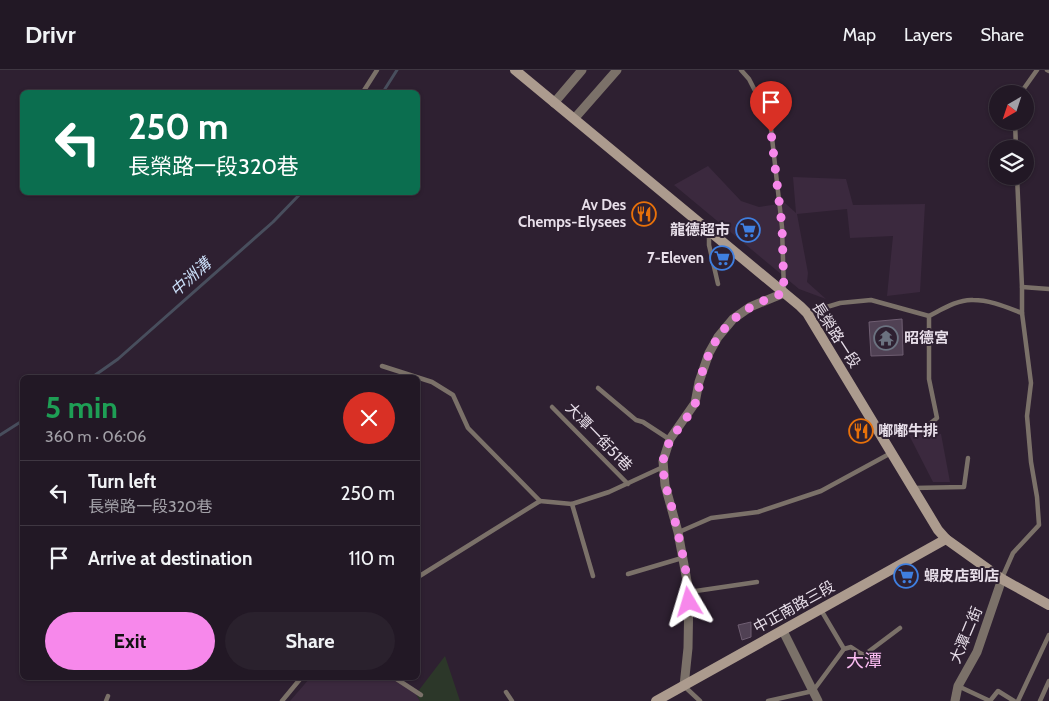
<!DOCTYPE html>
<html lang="en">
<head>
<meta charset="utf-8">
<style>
  body { margin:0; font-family:Cabin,"Noto Sans TC",sans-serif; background:#2a212d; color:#f1f3f6; height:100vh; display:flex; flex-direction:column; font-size:19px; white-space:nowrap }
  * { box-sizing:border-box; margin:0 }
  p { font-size:16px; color:#a2a0a7 }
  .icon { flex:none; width:28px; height:28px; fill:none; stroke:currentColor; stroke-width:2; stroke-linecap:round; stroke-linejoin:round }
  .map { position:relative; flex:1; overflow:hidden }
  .sheet { position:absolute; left:20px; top:305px; width:400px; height:305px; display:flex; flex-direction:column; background:#221825; border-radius:8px; box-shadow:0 1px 4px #0004,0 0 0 1px #3f3742 }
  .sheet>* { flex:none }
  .hud { position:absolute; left:20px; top:20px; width:400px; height:105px; border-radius:8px; box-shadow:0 1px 4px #0004,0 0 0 1px #3f3742; background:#0b6e4f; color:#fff; overflow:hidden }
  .needle { width:32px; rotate:219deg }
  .tools { position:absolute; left:989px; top:15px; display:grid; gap:10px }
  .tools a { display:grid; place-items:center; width:45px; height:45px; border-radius:50%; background:#221825; box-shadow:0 1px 4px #0004,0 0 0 1px #3f3742; font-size:25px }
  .pin { position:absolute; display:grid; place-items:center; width:42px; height:42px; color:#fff; margin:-51px -21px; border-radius:50% 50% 50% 0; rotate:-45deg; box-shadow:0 0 5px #0007 }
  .pin .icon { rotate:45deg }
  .me { position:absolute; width:55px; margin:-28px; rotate:353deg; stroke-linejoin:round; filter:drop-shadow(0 0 4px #0008) }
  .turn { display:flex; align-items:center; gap:18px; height:105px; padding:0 25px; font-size:22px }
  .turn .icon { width:65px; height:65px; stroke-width:2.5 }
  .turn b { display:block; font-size:35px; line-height:42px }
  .round { display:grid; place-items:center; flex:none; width:52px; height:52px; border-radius:26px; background:#2a212d }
  .head { display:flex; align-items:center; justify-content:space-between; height:85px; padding:0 25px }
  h1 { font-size:30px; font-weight:700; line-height:38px; color:#1e9e55 }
  .action { display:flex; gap:10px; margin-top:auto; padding:10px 25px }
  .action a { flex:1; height:58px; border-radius:30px; background:#f788eb; color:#111; font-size:20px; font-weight:700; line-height:58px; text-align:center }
  .action a+a { background:#2a212d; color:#f1f3f6 }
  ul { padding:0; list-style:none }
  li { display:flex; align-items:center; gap:15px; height:65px; padding:0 25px; border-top:1px solid #3f3742 }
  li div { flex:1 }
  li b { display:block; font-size:19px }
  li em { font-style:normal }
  header { display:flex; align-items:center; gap:30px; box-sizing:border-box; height:70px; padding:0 25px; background:#221825; border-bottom:1px solid #3f3742 }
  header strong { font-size:24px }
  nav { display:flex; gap:28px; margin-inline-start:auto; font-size:18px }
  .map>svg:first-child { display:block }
  .built { fill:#3b293e }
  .green { fill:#2c3729 }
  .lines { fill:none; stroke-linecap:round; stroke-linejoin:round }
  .stream { stroke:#484e5d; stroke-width:3 }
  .building { fill:#504154; stroke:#6f5e72 }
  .lane { stroke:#7b7169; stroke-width:4.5 }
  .street { stroke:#7b7169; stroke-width:9 }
  .secondary { stroke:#ac9b8e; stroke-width:10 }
  .route { stroke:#f788eb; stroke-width:9; stroke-dasharray:0 16.2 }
  .labels { text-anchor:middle; stroke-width:4; stroke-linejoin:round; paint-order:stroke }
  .poi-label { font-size:15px; font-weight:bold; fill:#e8dfea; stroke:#2e2031; text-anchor:end }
  .street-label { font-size:15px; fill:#e8dfea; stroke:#2e2031 }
  .water-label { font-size:16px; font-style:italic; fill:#cbdff9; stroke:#2e2031 }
  .quarter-label { font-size:18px; fill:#fcbdf3; stroke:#2e2031 }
</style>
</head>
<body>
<header>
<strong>Drivr</strong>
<nav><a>Map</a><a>Layers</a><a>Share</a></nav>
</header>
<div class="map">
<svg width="1049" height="631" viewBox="0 0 1049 631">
  <rect width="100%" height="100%" fill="#2e2031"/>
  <!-- built -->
  <g class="built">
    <polygon points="708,96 741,131 759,137 785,133 796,143 793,107 846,109 853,135 925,134 920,222 887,226 893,166 850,168 847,139 797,144 808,203 807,212 826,229 799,219 674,115"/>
    <polygon points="929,362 941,364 950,412 933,412 909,365"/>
    <polygon points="310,608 391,608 416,624 420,631 290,631"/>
  </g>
  <!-- green -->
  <polygon class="green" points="445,586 460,631 420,631 416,624"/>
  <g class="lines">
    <!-- stream -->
    <g class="stream">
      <polyline points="383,22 397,0"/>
      <polyline points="91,308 118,289 273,152 302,122"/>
      <polyline points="0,365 22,351"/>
    </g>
  </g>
  <!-- building -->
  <g class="building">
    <polygon points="902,249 903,285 871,286 869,252"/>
    <polygon points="751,552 751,567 742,570 738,555"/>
  </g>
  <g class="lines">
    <!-- lane -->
    <g class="lane">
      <polyline points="741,0 749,9 770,50 782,157 784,222"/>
      <polyline points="1047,0 1049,1"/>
      <polyline points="363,22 377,0"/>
      <polyline points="1020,24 1037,0"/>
      <polyline points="1015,51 1016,79"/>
      <polyline points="709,163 709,175 718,214"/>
      <polyline points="1022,217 1049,219"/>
      <path d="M807,243L840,233L871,230L929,246C941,240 958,229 973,230C990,230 1006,237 1022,243"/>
      <polyline points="382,296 432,312 453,325 468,358 540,431"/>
      <polyline points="598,318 636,350 643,352 669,369"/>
      <polyline points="552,337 628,414"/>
      <polyline points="883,367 927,356 937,348 929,309 929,246"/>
      <polyline points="913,418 964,417 968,388"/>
      <polyline points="540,431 572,434 609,422 663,397"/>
      <polyline points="572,434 593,506"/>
      <polyline points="679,462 711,448 758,442 821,421 891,383"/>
      <polyline points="628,504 682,488"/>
      <polyline points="418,507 540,431"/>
      <polyline points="1002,508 1013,483 1039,455 1037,427 1031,392 1027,346 1031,313 1022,243 1022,217 1017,106"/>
      <polyline points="689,522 757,512"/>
      <polyline points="821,540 844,579"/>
      <polyline points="395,608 421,625"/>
      <polyline points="684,616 700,631"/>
      <polyline points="958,616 990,631 998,621 1014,631"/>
      <polyline points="506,622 512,631"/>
      <polyline points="106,631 108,626"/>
      <polyline points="282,631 301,608"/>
      <polyline points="768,631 813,621 844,579 851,577 860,583 864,585 900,558"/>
      <polyline points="1018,631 1049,565"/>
      <polyline points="1040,631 1049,611"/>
    </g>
    <!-- street -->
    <g class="street">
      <polyline points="554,33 582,0"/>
      <polyline points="574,49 617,0"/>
      <polyline points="783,561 818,631"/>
      <polyline points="684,616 688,578 689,522 678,462 665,415 663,391 670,369 695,333 699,312 709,283 718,267 733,249 750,237 784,223"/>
      <polyline points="955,631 958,616 977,582 1002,509"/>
    </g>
    <!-- secondary -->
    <g class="secondary">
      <polyline points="515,0 800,236 807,243 938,460 946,469 1002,509 1049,535"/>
      <polyline points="656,631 946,469"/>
    </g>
  </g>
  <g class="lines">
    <!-- route -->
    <path class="route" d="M689,532C688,501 679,469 672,438C668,423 663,410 663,394C664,369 685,355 695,334C699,324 699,311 703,300C717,256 741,237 784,223L782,156L771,62"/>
  </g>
  <!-- icons -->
  <defs>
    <g id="restaurant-ring" transform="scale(1.25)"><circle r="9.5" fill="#2e2031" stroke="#e8710a" stroke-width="1.5"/><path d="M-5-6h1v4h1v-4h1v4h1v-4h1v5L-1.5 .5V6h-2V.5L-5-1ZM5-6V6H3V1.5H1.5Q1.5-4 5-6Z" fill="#e8710a"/></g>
    <g id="supermarket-ring" transform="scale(1.25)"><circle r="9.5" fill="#2e2031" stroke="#3f7fe0" stroke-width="1.5"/><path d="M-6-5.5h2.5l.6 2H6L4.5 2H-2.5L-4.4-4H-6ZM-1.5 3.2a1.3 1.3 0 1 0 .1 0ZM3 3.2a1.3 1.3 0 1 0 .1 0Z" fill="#3f7fe0"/></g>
    <g id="temple-ring" transform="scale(1.25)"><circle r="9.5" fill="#2e2031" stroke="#6b7280" stroke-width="1.5"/><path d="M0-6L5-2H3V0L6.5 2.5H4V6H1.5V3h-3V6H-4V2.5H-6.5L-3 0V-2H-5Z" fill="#6b7280"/></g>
  </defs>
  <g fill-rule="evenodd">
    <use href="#restaurant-ring" x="644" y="144"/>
    <use href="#supermarket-ring" x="748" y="160"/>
    <use href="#supermarket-ring" x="722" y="188"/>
    <use href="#temple-ring" x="886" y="268"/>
    <use href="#restaurant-ring" x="861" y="361"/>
    <use href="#supermarket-ring" x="906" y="506"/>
  </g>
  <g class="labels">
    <!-- poi labels -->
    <g class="poi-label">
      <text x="626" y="140">Av Des<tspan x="626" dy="17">Chemps-Elysees</tspan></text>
      <text x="730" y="165">龍德超市</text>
      <text x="704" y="193">7-Eleven</text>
      <text x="904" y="273" text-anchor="start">昭德宮</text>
      <text x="878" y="366" text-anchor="start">嘟嘟牛排</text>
      <text x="924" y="511" text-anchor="start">蝦皮店到店</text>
    </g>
    <!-- street labels -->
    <g class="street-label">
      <text transform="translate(836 265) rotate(57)" y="5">長榮路一段</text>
      <text transform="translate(599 367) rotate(46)" y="5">大潭一街51巷</text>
      <text transform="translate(794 537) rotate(-29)" y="5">中正南路三段</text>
      <text transform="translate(966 565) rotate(-67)" y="5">大潭二街</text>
    </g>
    <!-- water labels -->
    <g class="water-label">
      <text transform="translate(190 207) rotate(-42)" y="6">中洲溝</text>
    </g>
    <!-- quarter labels -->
    <g class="quarter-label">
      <text x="864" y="597">大潭</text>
    </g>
  </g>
</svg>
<div class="tools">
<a><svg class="needle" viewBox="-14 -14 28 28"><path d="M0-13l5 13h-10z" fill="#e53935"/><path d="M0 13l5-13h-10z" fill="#a2a0a7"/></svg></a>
<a><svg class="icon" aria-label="layers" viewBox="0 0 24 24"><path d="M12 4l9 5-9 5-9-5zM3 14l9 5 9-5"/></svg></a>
</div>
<div class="pin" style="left:771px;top:62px;background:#d93025"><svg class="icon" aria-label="arrive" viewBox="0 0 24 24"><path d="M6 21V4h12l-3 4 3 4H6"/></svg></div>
<svg class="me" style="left:689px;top:532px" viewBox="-20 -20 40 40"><path d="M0-17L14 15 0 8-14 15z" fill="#f788eb" stroke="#fff" stroke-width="4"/></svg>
<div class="hud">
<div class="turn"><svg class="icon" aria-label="left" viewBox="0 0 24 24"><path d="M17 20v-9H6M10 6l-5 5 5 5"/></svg><div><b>250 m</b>長榮路一段320巷</div></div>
</div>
<section class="sheet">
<div class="head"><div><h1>5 min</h1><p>360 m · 06:06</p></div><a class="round" style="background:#d93025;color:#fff"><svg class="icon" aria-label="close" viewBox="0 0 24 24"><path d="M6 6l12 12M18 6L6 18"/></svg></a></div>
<ul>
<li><svg class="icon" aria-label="left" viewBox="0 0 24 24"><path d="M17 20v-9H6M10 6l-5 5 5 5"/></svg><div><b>Turn left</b><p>長榮路一段320巷</p></div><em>250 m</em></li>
<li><svg class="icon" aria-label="arrive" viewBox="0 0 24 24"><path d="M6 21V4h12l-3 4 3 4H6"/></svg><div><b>Arrive at destination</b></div><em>110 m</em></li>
</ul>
<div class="action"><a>Exit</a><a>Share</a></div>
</section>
</div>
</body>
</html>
